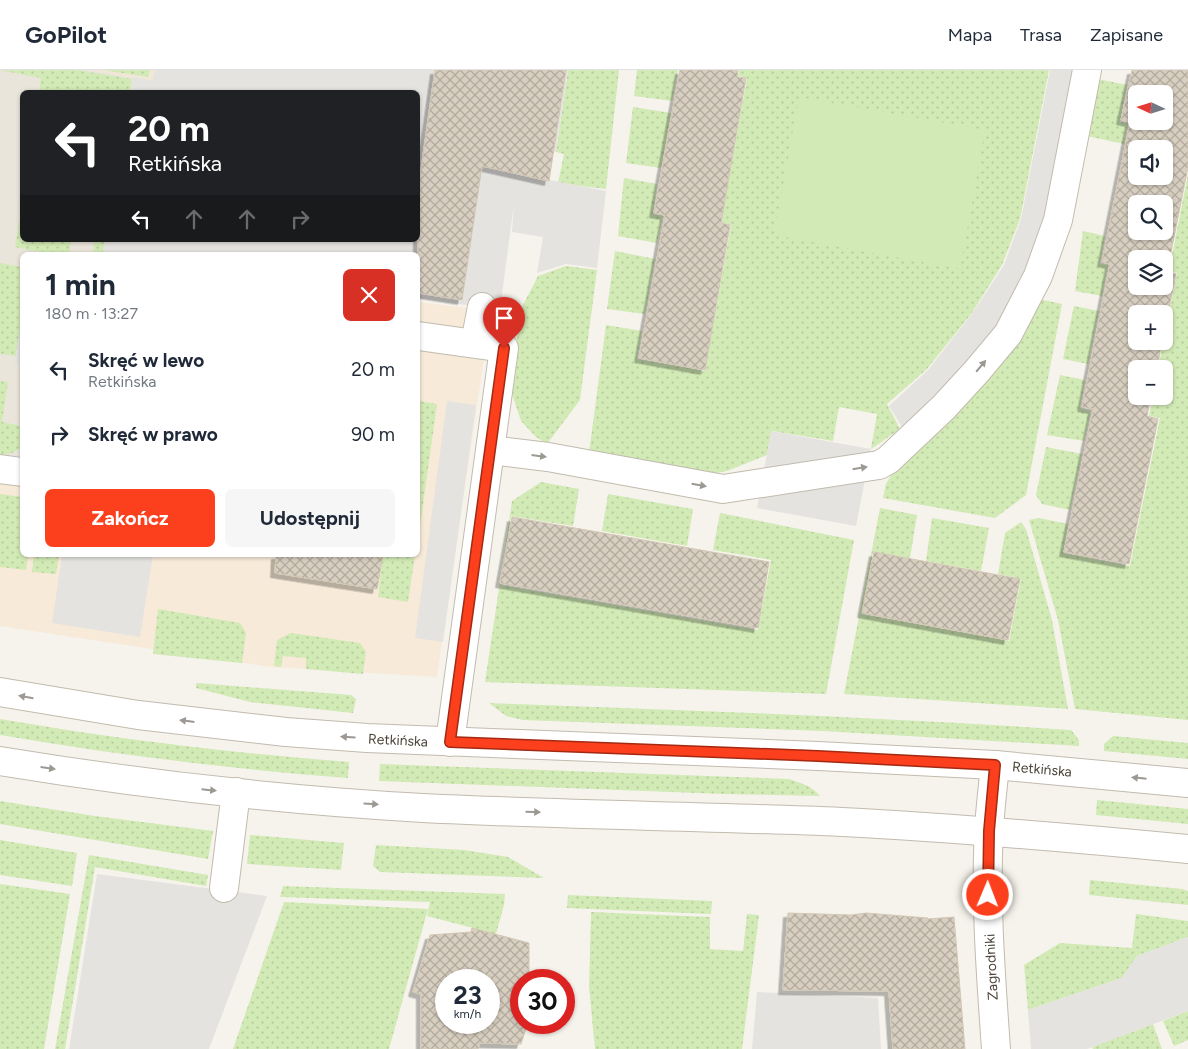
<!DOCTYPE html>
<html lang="pl">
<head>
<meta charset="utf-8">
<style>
  body { margin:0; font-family:Figtree,sans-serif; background:#f6f6f7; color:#1f2937; height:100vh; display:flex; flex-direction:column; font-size:19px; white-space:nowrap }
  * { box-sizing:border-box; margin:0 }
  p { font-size:16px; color:#747a83 }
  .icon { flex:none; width:28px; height:28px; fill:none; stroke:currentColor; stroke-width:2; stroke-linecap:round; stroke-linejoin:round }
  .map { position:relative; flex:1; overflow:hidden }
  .details { position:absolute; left:20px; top:182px; width:400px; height:305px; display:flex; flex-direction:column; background:#fff; border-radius:8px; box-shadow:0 1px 4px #0004 }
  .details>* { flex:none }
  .guide { position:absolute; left:20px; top:20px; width:400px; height:152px; border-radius:8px; box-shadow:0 1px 4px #0004; background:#202124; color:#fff; overflow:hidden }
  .needle { width:32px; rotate:274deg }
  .fabs { position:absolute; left:1128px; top:15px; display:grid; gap:10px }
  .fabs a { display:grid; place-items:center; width:45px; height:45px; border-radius:8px; background:#fff; box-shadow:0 1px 4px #0004; font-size:25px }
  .speed { position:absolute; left:435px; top:899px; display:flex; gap:10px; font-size:25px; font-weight:700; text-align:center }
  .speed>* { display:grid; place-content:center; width:65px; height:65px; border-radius:50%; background:#fff; box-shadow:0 1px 4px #0004; line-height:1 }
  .speed small { font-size:12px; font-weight:400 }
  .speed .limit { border:8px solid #d22; background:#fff; color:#111 }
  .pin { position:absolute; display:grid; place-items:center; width:42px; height:42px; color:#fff; margin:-51px -21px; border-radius:50% 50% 50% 0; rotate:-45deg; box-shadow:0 0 5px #0007 }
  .pin .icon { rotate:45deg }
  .me { position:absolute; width:55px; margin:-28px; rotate:1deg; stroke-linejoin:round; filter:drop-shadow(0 0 4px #0008) }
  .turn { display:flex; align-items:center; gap:18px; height:105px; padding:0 25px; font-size:22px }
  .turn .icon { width:65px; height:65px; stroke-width:2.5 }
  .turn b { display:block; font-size:35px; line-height:42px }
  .lanes { display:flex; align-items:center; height:48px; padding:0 25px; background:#0003; justify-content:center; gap:25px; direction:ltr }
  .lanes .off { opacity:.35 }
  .round { display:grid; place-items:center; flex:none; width:52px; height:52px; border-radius:8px; background:#f6f6f7 }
  .head { display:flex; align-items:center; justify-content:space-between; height:85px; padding:0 25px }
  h1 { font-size:30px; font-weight:700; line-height:38px }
  .primary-button { display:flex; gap:10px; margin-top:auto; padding:10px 25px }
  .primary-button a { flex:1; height:58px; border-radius:8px; background:#fc3f1d; color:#fff; font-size:20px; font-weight:700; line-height:58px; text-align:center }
  .primary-button a+a { background:#f6f6f7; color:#1f2937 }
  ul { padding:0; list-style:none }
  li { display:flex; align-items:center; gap:15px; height:65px; padding:0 25px }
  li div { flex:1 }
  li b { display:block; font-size:19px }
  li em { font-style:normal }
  header { display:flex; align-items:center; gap:30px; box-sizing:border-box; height:70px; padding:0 25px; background:#fff; border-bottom:1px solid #e0e1e3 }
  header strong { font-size:24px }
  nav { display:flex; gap:28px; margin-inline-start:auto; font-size:18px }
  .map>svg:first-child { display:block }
  .residential { fill:#eae5da }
  .commercial { fill:#f7ead8 }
  .education { fill:#efe8d6 }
  .grass { fill:url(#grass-dots) }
  .pitch { fill:#d2eab5 }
  .parking { fill:#e5e3e0 }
  .building { fill:url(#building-cross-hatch); stroke:#d3c7b4; fill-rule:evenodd; filter:url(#shadow) }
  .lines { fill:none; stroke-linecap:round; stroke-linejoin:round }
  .minor-casing { stroke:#c2bbae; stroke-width:30 }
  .minor { stroke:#fff; stroke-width:28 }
  .oneway { fill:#9c9892 }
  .route-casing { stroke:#a42913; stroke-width:12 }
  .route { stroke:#fc3f1d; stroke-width:9 }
  .labels { text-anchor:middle; stroke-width:4; stroke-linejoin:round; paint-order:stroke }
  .street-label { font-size:14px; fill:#4b4439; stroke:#fff }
</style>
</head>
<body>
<header>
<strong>GoPilot</strong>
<nav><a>Mapa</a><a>Trasa</a><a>Zapisane</a></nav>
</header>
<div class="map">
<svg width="1188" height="979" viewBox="0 0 1188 979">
  <defs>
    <pattern id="grass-dots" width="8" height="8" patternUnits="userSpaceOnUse" patternTransform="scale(1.25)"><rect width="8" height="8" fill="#d2eab5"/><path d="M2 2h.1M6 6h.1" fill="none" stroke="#b6ca9c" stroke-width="1.8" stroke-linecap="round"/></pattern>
    <pattern id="building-cross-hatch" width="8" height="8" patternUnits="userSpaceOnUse" patternTransform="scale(1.25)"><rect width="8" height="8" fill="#d8cfc1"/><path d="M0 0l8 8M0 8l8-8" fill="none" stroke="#b1aa9e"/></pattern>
    <filter id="shadow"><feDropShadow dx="-4.5" dy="4.5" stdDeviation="0" flood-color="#0004"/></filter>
  </defs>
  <rect width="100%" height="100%" fill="#f6f3ec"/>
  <!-- residential -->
  <polygon class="residential" points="0,0 155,0 153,11 131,22 22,22 22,170 107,170 104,185 22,185 22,388 0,385"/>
  <!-- commercial -->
  <polygon class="commercial" points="418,232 491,241 437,607 271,597 0,556 0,385 22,388 22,485 418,485"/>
  <!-- education -->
  <polygon class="education" points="88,0 155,0 153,11"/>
  <!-- grass -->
  <g class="grass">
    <polygon points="0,0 77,0 132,9 130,22 39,22 41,8"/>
    <polygon points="104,0 150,0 148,7"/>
    <polygon points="568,0 619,0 606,119 558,113 564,84 556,82"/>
    <polygon points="637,0 678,0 672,31 634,26"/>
    <polygon points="739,0 1049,0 1020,149 1002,195 972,243 927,299 887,334 900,359 871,379 877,344 839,337 833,371 772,361 767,385 727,401 706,405 589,383 606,255 642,261 637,289 705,301 731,155 721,152 747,8 738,6"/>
    <polygon points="1093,8 1127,15 1120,52 1128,53 1124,74 1082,65"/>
    <polygon points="633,37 671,43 661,98 626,93"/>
    <polygon points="1188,104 1188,650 1075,639 1058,550 1029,450 1039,448 1068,454 1063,483 1130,496 1160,348 1149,346 1153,326 1164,326 1164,299 1158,299 1177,203 1169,201"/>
    <polygon points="624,108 657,114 653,144 663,146 657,173 618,166"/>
    <polygon points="22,136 22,170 71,170 69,185 55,185 15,177"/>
    <polygon points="1083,161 1105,166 1100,194 1108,195 1102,226 1075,221"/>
    <polygon points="94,170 105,170 103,183 112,185 93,185"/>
    <polygon points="615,181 655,189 645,244 607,239"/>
    <polygon points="0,193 22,197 22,243 16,286 0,284"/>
    <polygon points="566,196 597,200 580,330 547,374 536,367 521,351 511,321 516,274 523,235 538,206"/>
    <polygon points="1039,229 1062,234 1026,425 995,448 883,428 886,414 894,400"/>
    <polygon points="1074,236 1099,241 1088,294 1063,289"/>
    <polygon points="1060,305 1085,310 1080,338 1091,341 1084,371 1047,365"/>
    <polygon points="0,311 8,312 2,352 22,356 22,377 12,383 1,385 0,385"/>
    <polygon points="418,331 437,334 418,470"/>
    <polygon points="1046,377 1082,384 1070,440 1042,434 1036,425"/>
    <polygon points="541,412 579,419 573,456 511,446 501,515 758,560 771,490 713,480 720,443 854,470 826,624 485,612 512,431"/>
    <polygon points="0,424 22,427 22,485 28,485 26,500 0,497"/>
    <polygon points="608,424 693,439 687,476 602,461"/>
    <polygon points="880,438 917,445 910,488 873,482 862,544 1009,571 1021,509 998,504 1005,463 1021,452 1026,459 1052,550 1068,639 844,624"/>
    <polygon points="932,448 989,458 981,501 926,491"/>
    <polygon points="34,485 59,485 56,504 32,502"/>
    <polygon points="383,485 415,485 408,532 378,527"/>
    <polygon points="158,539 240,553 246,563 242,593 153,584"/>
    <polygon points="291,563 360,573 366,582 363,604 306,599 306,588 283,586 281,597 274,596 277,570"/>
    <polygon points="196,613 351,625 356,629 353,643 250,632 196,618"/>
    <path d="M489,633C683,640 877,647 1071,660L1079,670V676L823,661L523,650L506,646Z"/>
    <path d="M0,649C116,669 232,683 349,692L348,708C231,699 116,685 0,665Z"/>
    <polygon points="1113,666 1188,673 1188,689 1104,681 1104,674"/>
    <path d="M380,694L789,709C801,713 812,716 820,726L724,724L379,711Z"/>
    <polygon points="1097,730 1188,739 1188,754 1096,745"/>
    <polygon points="0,731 95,746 213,761 208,789 0,754"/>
    <polygon points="250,765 344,773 341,800 247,794"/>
    <polygon points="0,770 77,783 72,816 0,805"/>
    <polygon points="376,775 464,780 508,787 544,808 380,802 373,796"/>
    <polygon points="89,785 208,805 206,816 95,797 65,979 55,979"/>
    <polygon points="1090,810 1182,819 1188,821 1188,835 1089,825"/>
    <polygon points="0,814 70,824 44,979 0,979"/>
    <polygon points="283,816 505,824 504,835 496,864 427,846 430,832 280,827"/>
    <polygon points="568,825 712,831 711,844 567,838"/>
    <polygon points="284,832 428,839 389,979 233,979"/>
    <polygon points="591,842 710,847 710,879 743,881 747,844 759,845 742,979 595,979 589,917"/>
    <polygon points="1136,844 1188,851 1188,867 1137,886 1122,908 1028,940 1024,895 1060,873 1132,878"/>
    <polygon points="1188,941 1188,970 1174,976 1163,951"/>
    <polygon points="1153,954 1162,979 1093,979 1092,977"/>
  </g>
  <!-- pitch -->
  <polygon class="pitch" points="799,27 985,60 960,199 774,165"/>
  <!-- parking -->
  <g class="parking">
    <polygon points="155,0 568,0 556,82 535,79 529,106 606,121 597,198 566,194 537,203 543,167 512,162 514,133 500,240 418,228 418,185 120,185 104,183 106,170 418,170 418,22 131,22 134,7 152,11"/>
    <polygon points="1050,0 1077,0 1046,157 1028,205 996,259 945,321 902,357 889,336 928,300 972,244 1004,195 1021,149"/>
    <polygon points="22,246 22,296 14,295"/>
    <polygon points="447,331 476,335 443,572 415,568"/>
    <polygon points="771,361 871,379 856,456 757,438"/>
    <polygon points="62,485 153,485 140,567 52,553"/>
    <polygon points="97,804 267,826 209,979 69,979"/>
    <polygon points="1188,867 1188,941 1087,979 1031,979 1028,940 1122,908 1137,886"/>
    <polygon points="757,922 878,928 881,979 752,979"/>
  </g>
  <!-- building -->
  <g class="building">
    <polygon points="435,0 566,0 549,111 482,96 462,230 418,223 418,121"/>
    <polygon points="680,0 738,0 737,7 746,8 721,153 730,155 705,300 639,288 665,145 654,143"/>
    <path d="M1132,0H1188V97L1167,202L1176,204L1164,263V244H1136V271H1162L1157,299H1136V326H1151L1147,346L1158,349L1129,494L1064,482L1093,339L1082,337L1110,194L1102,192L1130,52L1121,50ZM1136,24H1164V51H1136ZM1136,79H1164V106H1136ZM1136,134H1164V161H1136ZM1136,189H1164V216H1136Z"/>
    <polygon points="512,447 769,492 758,558 500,513"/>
    <polygon points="874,482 1020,509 1008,570 862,543"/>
    <polygon points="276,485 383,485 377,519 275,503"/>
    <polygon points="788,843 851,845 866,843 928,848 928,849 954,847 965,979 893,979 889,921 783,920"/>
    <path d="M472,858L529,873V910H521V952H528L521,974L480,973L478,979H421V924L413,922L430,865L471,862ZM446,910H489V952H446Z"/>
  </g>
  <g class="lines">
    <!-- minor casing -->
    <g class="minor-casing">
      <g id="minor">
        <polyline points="418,266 504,278 450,672"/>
        <polyline points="475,273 482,237"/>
        <polyline points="491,380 548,387 723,419 879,395 888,390 944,337 977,301 1008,264 1038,206 1058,150 1087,0"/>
        <polyline points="0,399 22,402"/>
        <polyline points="0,622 138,645 286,662 367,668 818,686 995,695 1188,713"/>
        <path d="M0,691C140,714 281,730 423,738C562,745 702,746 842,752C957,758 1073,768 1188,779"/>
        <path d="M995,695C993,717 990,739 989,760C985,833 991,907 996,979"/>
        <polyline points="224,818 236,722"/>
      </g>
    </g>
    <!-- minor -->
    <use href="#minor" class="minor"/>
  </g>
  <!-- one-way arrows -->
  <defs><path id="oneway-solid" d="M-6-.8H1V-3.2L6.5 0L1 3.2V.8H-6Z" transform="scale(1.25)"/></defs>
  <g class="oneway">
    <use href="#oneway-solid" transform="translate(981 296) rotate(-50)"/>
    <use href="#oneway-solid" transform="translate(539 386) rotate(7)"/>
    <use href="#oneway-solid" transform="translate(860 398) rotate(-9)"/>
    <use href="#oneway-solid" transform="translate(699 415) rotate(10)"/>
    <use href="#oneway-solid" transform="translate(26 627) rotate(-170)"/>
    <use href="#oneway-solid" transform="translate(187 651) rotate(-173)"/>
    <use href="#oneway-solid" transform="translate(348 667) rotate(-176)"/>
    <use href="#oneway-solid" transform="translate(48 698) rotate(8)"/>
    <use href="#oneway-solid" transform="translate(1139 708) rotate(-174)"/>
    <use href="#oneway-solid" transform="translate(209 720) rotate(6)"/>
    <use href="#oneway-solid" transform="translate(371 734) rotate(4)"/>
    <use href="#oneway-solid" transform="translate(533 742) rotate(2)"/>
  </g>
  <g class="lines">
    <!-- route casing -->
    <g class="route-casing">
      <polyline id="route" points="504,278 450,672 818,686 995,695 989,761 988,825"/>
    </g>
    <!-- route -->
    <use href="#route" class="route"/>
  </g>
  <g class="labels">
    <!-- street labels -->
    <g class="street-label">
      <text transform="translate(398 670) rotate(3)" y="5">Retkińska</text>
      <text transform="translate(1042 699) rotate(5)" y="5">Retkińska</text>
      <text transform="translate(991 897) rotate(-93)" y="5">Zagrodniki</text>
    </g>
  </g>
</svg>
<div class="fabs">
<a><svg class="needle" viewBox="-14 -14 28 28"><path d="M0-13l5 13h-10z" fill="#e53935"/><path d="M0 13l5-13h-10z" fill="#747a83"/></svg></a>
<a><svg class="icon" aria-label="sound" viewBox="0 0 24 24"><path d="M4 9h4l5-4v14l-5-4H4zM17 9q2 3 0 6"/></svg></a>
<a><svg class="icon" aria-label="search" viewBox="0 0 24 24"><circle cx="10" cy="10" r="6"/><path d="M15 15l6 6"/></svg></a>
<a><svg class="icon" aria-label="layers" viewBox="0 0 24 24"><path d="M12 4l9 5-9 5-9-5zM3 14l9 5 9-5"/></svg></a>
<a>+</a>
<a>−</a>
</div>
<div class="speed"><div>23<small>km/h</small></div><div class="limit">30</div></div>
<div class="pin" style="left:504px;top:278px;background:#d93025"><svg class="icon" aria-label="arrive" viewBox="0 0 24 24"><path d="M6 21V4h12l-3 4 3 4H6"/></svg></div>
<svg class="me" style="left:988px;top:825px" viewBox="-20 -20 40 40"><circle r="17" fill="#fc3f1d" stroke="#fff" stroke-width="3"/><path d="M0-11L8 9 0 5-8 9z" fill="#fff"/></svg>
<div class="guide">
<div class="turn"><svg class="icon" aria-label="left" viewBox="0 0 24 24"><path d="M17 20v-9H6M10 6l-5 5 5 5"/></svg><div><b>20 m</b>Retkińska</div></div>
<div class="lanes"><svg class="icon" aria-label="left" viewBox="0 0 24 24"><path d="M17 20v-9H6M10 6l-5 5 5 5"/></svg><svg class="icon off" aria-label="ahead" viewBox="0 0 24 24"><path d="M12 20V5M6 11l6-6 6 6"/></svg><svg class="icon off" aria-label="ahead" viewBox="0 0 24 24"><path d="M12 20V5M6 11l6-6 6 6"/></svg><svg class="icon off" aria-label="right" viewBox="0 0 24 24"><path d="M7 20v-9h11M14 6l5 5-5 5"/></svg></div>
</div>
<section class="details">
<div class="head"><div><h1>1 min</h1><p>180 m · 13:27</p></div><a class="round" style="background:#d93025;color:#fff"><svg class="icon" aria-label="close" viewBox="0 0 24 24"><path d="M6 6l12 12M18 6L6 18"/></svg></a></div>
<ul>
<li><svg class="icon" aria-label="left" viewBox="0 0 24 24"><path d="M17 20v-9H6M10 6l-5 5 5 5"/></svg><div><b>Skręć w lewo</b><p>Retkińska</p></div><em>20 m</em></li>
<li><svg class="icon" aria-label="right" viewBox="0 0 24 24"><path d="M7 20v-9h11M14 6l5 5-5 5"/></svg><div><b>Skręć w prawo</b></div><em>90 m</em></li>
</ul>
<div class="primary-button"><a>Zakończ</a><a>Udostępnij</a></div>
</section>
</div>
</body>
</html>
